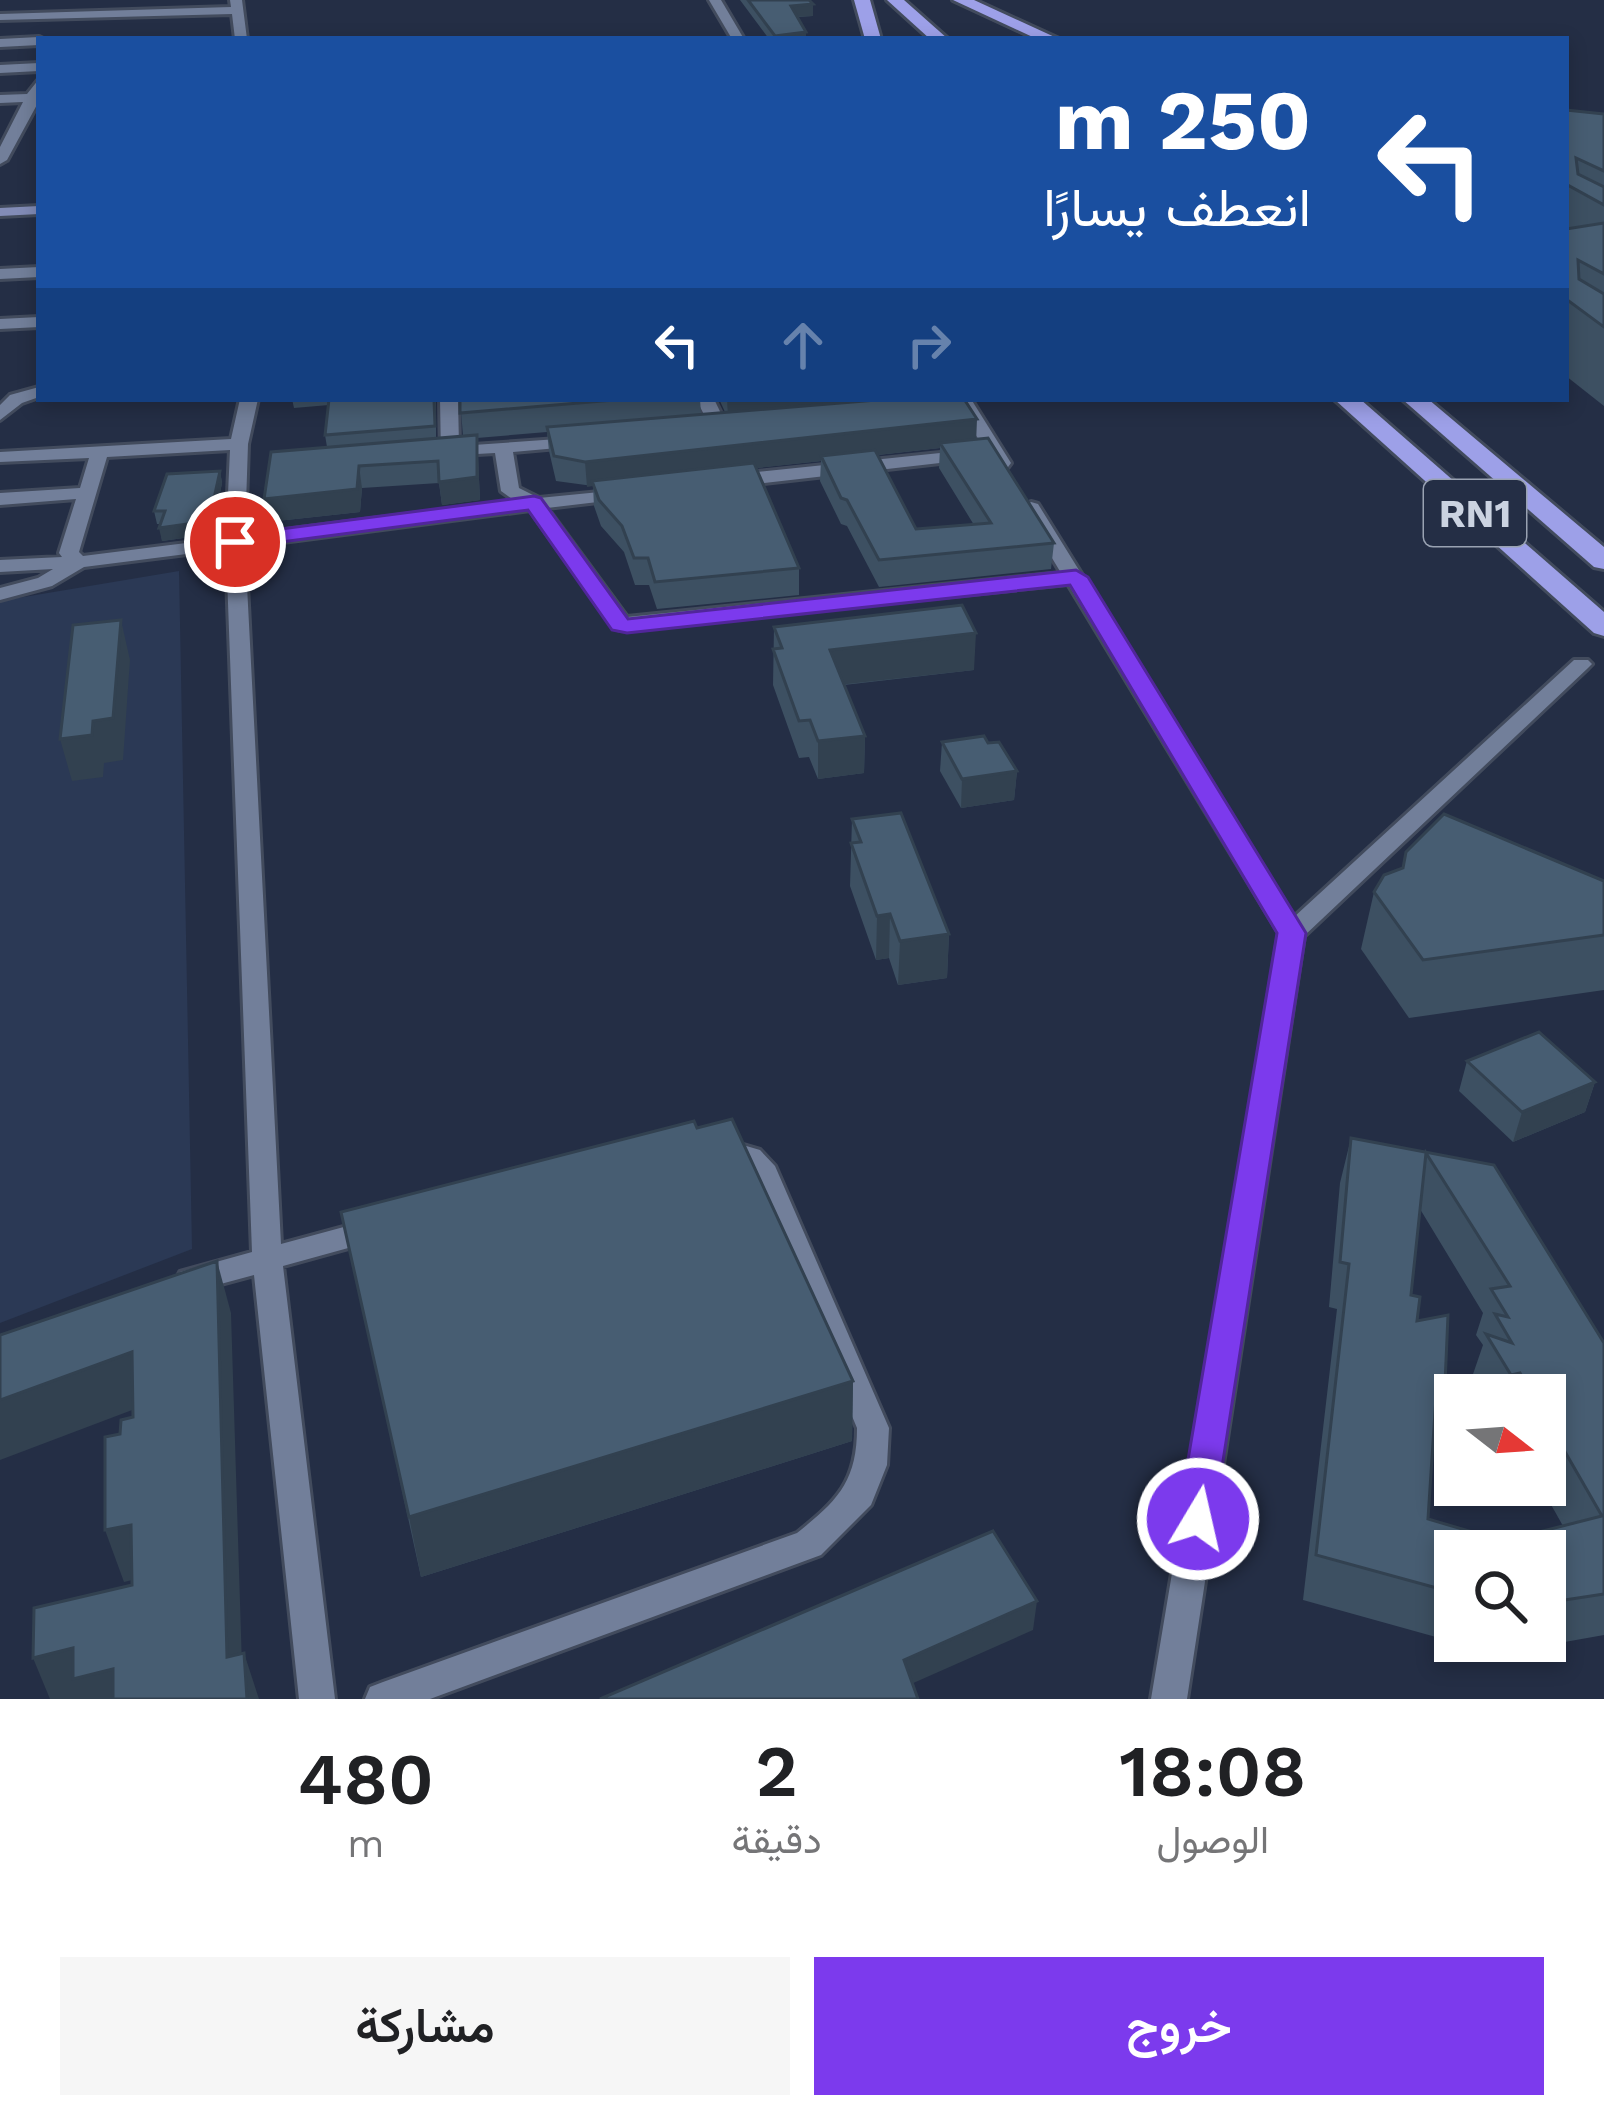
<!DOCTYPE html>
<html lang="ar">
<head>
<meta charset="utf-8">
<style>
  body { margin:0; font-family:"Work Sans",Vazirmatn,sans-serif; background:#f6f6f6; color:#202124; direction:rtl; height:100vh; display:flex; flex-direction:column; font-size:45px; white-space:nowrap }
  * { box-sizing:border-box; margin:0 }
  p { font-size:39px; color:#757577 }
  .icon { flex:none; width:66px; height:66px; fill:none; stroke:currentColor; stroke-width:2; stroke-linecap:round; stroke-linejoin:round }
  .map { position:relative; height:1699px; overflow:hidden; direction:ltr }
  .side { display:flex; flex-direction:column; background:#fff; flex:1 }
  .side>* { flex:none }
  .top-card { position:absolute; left:36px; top:36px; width:1533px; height:366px; border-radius:0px; box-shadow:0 6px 18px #0003; direction:rtl; background:#1a4fa0; color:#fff; overflow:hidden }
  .needle { width:78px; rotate:107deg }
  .buttons { position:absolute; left:1434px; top:1374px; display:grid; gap:24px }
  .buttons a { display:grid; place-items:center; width:132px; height:132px; border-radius:0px; background:#fff; box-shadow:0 6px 18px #0003; font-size:60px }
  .pin { position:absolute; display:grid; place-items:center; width:102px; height:102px; color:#fff; margin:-51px; border:6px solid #fff; border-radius:50%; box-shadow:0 3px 12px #0007 }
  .me { position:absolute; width:132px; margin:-66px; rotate:9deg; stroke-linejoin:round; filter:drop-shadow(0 0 9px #0008) }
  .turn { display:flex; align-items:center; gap:42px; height:252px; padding:0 60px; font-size:54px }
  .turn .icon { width:156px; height:156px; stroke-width:2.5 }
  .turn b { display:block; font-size:84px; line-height:102px }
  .lanes { display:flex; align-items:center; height:114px; padding:0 60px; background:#0003; justify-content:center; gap:60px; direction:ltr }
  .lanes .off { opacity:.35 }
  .eta { display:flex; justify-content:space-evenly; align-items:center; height:204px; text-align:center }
  .eta b { font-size:72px; font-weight:600; line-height:84px }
  .primary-button { display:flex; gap:24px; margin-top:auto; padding:24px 60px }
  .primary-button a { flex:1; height:138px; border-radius:0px; background:#7c3aed; color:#fff; font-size:48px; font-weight:600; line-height:138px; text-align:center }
  .primary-button a+a { background:#f6f6f6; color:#202124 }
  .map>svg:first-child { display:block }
  .built { fill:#2b3955 }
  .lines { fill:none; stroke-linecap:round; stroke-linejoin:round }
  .minor-casing { stroke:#424b5d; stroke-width:6 }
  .secondary-casing { stroke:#424b5d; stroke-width:6 }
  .trunk-casing { stroke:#424b5d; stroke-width:6 }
  .minor { fill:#727f9a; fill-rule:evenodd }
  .secondary { fill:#828cb7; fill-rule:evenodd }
  .trunk { fill:#9da0e8; fill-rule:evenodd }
  .wall { fill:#3d5062; fill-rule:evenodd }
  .shaded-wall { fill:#324150 }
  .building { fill:#475d72; stroke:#324150; stroke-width:3; fill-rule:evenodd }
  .route { fill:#7c3aed; stroke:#51269a; stroke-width:3 }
  .labels { text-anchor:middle; stroke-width:9; stroke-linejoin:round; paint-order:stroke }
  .shield { fill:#242e45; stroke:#99a2b2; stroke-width:3 }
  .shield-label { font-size:39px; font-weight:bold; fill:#cbd3e1 }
</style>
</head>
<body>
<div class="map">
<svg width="1604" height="1699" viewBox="0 0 1604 1699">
  <rect width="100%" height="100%" fill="#242e45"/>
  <!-- built -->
  <polygon class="built" points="179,571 192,1249 0,1323 0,601"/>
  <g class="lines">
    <!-- minor casing -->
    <g class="minor-casing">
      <g id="minor">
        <polygon points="230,0 242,0 247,39 235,39 232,14 0,20 0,14 231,7"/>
        <polygon points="709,0 721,0 744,39 732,39"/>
        <polygon points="0,39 39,37 43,39 39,39 39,45 0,47"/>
        <polygon points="39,63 39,71 0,73 0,65"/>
        <polygon points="39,79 39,101 7,160 0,164 0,147 23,102 0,103 0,95 27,94"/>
        <polygon points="39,267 39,277 0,279 0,269"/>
        <polygon points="39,317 39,327 0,329 0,319"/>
        <polygon points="39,387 39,397 22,403 0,420 0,405 10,395"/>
        <path d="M240,399H258L248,444L245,535L515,501L501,491L495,453L441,456L440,399H458L459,446L586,437V445L580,446L513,452L519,488L539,498L630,489L632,493L623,499L547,508L627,617L1061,573L1022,508L1031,502L1038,504L1294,917L1574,660H1588L1592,664L1588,668L1304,936L1187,1699H1151L1279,933L1068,584L621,630L614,628L530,510L245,547L281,1244L377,1218L388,1221L392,1229L388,1237L283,1266L335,1699H299L254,1275L191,1292L180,1288L176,1280L180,1272L252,1252L226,549L84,567L52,586L0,600V588L38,578L53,569L0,572V560L62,557L59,553L76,499L0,505V493L80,488L89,458L0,462V452L231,439ZM230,450L226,538L83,556L79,552L107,457Z"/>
        <polygon points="696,399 714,399 728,428 725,432 713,432"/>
        <polygon points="953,399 971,399 1011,463 1008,467 996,467"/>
        <polygon points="969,450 975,451 975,459 729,487 720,481 729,475"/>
        <path d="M719,1138L760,1150L775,1166L889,1428L887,1465L871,1505L821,1555L430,1699H365L370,1687L383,1682L797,1533C837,1501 857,1482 857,1428L753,1179L740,1165L709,1155L705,1148L709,1141Z"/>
      </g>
    </g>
    <!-- secondary casing -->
    <g class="secondary-casing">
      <polygon id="secondary" points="39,206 39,214 0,216 0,208"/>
    </g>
    <!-- trunk casing -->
    <g class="trunk-casing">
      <g id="trunk">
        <polygon points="854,0 870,0 881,39 865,39"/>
        <polygon points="887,0 904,0 948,39 930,39"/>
        <polygon points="953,0 974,0 1059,39 1037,39"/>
        <polygon points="1334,399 1360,399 1604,612 1604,636 1594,633"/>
        <polygon points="1402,399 1428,399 1604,547 1604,569 1594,567"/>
      </g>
    </g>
    <!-- minor -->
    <use href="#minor" class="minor"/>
    <!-- secondary -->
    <use href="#secondary" class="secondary"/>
    <!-- trunk -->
    <use href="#trunk" class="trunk"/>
  </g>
  <!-- wall -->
  <g class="wall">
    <polygon points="740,0 809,0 813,4 813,16 797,17 806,39 769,39"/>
    <polygon points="1566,110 1604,114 1604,406 1566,376"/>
    <path d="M292,399H436V438L463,436L460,399H700L701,414L725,412L719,399H964L976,439L1054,543L1051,569L879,587L847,526L841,524L820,481L821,461L756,468L799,568V595L657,609L649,585H635L624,552L601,526L594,506L593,486L556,481L549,451L547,432L477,438L480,500L442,505L439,483L362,488L360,512L268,522L264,499L327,447L325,435L329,405L294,408ZM940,448L939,468L974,525L916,529L878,455Z"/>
    <polygon points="220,471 222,483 212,534 162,541 160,524 157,524 154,511"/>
    <polygon points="774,627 974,670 844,685 865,736 864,773 818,779 809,757 799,758 773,685"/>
    <polygon points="942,742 988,743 1017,771 1014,800 961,808 940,771"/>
    <polygon points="852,819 949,934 947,978 898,985 889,958 876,960 850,886"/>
    <polygon points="1604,881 1604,990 1409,1018 1361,949 1374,892"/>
    <polygon points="1467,1061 1595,1082 1585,1112 1513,1142 1459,1091"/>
    <polygon points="697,1128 853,1381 852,1441 421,1577 341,1212"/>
    <path d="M1351,1138L1494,1165L1604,1343V1635L1497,1654L1303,1600L1337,1309L1329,1307L1340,1183ZM1420,1209L1483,1313L1476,1335L1483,1345L1471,1380L1480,1395H1545V1485H1540L1563,1526L1503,1541L1428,1519L1435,1417L1445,1384L1417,1321L1411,1295ZM1455,1551H1545V1641H1455Z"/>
  </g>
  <!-- shaded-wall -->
  <g class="shaded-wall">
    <polygon points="813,4 813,16 791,17 791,6"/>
    <polygon points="806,32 806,39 775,39 775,36"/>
    <polygon points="727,399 923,399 728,417"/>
    <polygon points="977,419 976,444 940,443 940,448 823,461 821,456 821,461 594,486 592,481 593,486 587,487 585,462"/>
    <polygon points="477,435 480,500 442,505 439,482"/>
    <polygon points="359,466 362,488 360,512 268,522 264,499"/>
    <polygon points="220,471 222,483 212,534 162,541 159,528"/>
    <polygon points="121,620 130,660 123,760 104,763 103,777 72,781 60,739 93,721"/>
    <polygon points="976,633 974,670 829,686 830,650"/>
    <polygon points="865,736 864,773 818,779 818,741"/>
    <polygon points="1017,771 1014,800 961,808 962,779"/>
    <polygon points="890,914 889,958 876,960 877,916"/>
    <polygon points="949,934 947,978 898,985 900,941"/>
    <polygon points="1595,1082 1585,1112 1513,1142 1522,1112"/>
    <polygon points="217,1261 231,1313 243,1699 227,1657"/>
    <polygon points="132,1352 148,1404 0,1460 0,1400"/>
    <polygon points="1520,1373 1512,1395 1504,1395 1511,1375"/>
    <polygon points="853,1381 852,1441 421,1577 409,1517"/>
    <polygon points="131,1525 149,1576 124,1582 105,1530"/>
    <polygon points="1037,1601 1033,1630 902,1688 904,1660"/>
    <polygon points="73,1648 113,1669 125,1699 50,1699 33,1658"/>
    <polygon points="244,1653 259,1699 246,1699"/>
  </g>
  <!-- building -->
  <g class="building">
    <polygon points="748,0 809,0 813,4 791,6 806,32 775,36"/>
    <polygon points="1566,110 1604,114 1604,171 1576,158 1578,174 1604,187 1604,205 1566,184"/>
    <polygon points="1604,223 1604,274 1578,260 1579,279 1604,294 1604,327 1566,299 1566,229"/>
    <polygon points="329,399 434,399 435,426 325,435"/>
    <polygon points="460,399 626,399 460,413"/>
    <polygon points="889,399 964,399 977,419 585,462 554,456 547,427"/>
    <polygon points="477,435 477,477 439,482 438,461 359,466 357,489 264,499 271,452"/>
    <polygon points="988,438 1054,543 879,560 847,500 841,498 821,456 875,450 916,529 991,523 940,443"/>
    <polygon points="754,463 799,568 655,582 648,558 634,558 622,526 599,500 592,481"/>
    <polygon points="220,471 209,521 159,528 165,511 154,511 167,474"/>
    <polygon points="962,605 976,633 830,650 865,736 818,741 810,720 799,721 773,649 782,648 774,627"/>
    <polygon points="121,620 113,718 93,721 92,735 60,739 73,625"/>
    <polygon points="984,736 988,743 999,742 1017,771 962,779 942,742"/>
    <polygon points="901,813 949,934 900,941 890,914 877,916 851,843 861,842 852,819"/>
    <polygon points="1444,814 1604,881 1604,935 1423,960 1374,892 1384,875 1403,868 1406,852"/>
    <polygon points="1539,1032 1595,1082 1522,1112 1467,1061"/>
    <polygon points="732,1119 853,1381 409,1517 341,1212 694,1121 697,1128"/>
    <path d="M1351,1138L1494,1165L1604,1343V1594L1545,1603V1551H1455V1593L1316,1555L1349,1264L1340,1262ZM1426,1153L1510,1286L1491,1289L1508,1317L1495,1314L1512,1343L1486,1334L1511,1375L1520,1373L1532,1395H1545V1417L1602,1516L1503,1541L1428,1519L1437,1382L1445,1384L1448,1315L1417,1321L1420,1297L1411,1295Z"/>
    <polygon points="217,1261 227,1657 244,1653 247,1699 113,1699 113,1669 73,1679 73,1648 33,1658 34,1608 132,1585 131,1525 105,1530 105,1437 120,1434 121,1420 133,1417 132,1352 0,1400 0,1335"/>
    <polygon points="993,1531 1037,1601 904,1660 918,1699 600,1699"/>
  </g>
  <!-- route -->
  <polygon class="route" points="534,496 541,498 628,619 1076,570 1088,577 1306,933 1212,1531 1198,1536 1184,1531 1178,1519 1277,933 1070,585 627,633 612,630 528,510 235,548 224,542 235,535"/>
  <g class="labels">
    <!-- shield labels -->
    <rect class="shield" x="1424" y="480" width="102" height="66" rx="9"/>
    <g class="shield-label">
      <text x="1475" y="527">RN1</text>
    </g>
  </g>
</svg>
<div class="buttons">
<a><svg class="needle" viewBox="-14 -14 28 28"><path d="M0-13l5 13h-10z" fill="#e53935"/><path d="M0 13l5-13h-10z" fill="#757577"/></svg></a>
<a><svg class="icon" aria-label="search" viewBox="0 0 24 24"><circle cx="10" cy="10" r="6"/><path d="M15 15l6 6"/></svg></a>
</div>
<div class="pin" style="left:235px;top:542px;background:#d93025"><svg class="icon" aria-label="arrive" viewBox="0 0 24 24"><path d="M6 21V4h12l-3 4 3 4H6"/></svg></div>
<svg class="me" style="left:1198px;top:1519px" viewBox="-20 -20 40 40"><circle r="17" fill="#7c3aed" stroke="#fff" stroke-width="3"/><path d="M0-11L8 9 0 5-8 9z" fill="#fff"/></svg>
<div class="top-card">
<div class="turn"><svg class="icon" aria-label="left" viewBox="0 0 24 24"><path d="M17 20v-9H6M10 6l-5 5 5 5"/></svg><div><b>250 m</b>انعطف يسارًا</div></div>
<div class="lanes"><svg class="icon" aria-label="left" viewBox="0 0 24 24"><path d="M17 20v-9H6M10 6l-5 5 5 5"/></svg><svg class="icon off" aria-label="ahead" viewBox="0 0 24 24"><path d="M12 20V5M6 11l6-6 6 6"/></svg><svg class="icon off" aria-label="right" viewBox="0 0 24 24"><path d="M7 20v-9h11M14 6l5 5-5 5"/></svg></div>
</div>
</div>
<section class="side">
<div class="eta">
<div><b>18:08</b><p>الوصول</p></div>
<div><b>2</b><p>دقيقة</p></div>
<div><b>480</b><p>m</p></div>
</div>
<div class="primary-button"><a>خروج</a><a>مشاركة</a></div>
</section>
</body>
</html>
